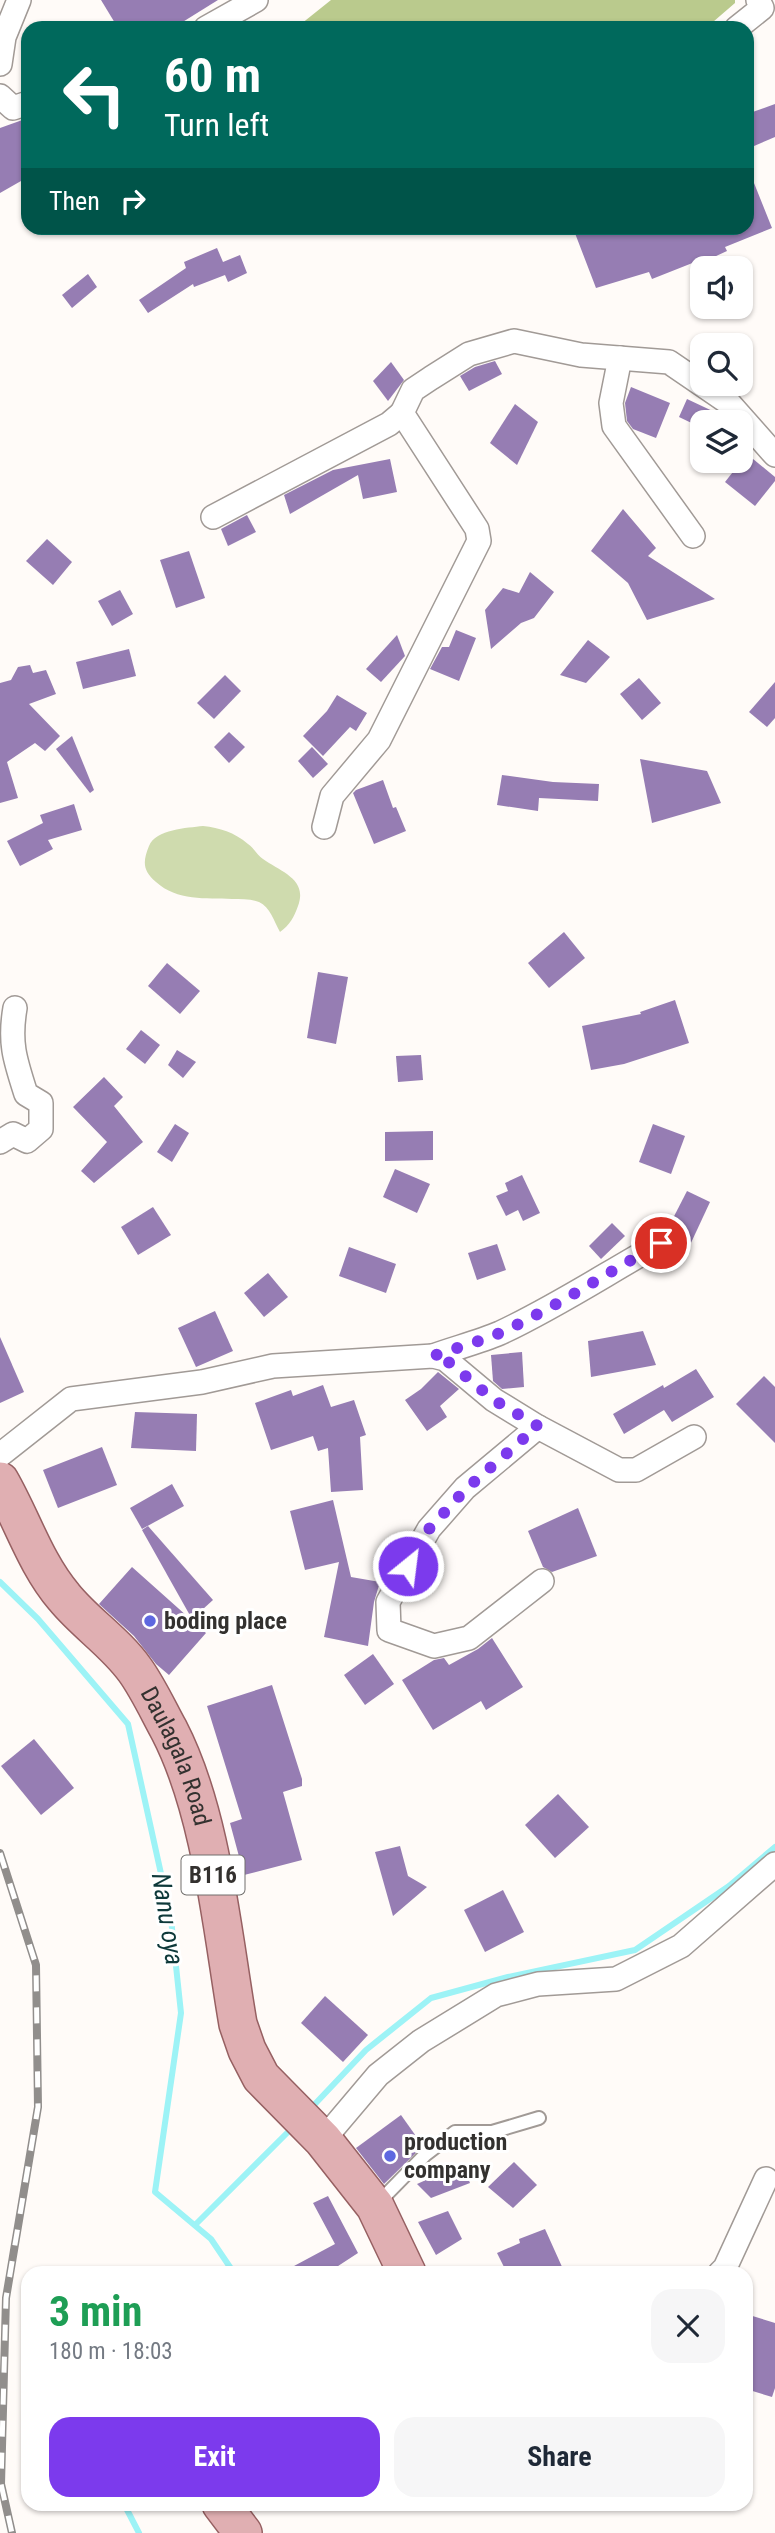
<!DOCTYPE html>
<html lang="en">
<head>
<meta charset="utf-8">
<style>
  body { margin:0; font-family:"Roboto Condensed",sans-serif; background:#f6f6f7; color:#1f2937; height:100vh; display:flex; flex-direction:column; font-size:26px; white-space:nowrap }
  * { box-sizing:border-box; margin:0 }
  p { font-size:23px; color:#747a83 }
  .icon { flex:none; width:38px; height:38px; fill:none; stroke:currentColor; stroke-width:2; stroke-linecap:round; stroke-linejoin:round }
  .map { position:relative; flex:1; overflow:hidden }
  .drawer { position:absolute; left:21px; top:2266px; width:732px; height:245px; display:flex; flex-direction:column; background:#fff; border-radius:21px; box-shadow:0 2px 5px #0004 }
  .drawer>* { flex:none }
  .hud { position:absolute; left:21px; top:21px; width:733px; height:214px; border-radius:21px; box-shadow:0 2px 5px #0004; background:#00695c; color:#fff; overflow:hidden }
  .controls { position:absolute; left:690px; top:256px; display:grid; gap:14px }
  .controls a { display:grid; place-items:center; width:63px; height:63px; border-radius:14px; background:#fff; box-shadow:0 2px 5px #0004; font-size:35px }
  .pin { position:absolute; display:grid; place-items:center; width:60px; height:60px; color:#fff; margin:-30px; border:4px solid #fff; border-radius:50%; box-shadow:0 2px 7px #0007 }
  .me { position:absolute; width:77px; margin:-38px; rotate:29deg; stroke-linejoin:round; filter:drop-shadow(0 0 5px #0008) }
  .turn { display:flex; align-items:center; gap:24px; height:147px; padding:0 28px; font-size:32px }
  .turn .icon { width:91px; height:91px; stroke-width:2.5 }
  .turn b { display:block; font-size:49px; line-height:60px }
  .then { display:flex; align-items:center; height:66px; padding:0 28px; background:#0003; gap:14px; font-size:26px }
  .round { display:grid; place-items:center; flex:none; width:74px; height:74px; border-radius:21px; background:#f6f6f7 }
  .head { display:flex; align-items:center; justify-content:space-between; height:119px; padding:0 28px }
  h1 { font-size:42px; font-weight:700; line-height:52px; color:#1e9e55 }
  .action { display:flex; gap:14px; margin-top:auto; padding:14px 28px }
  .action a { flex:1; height:80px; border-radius:21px; background:#7c3aed; color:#fff; font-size:28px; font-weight:700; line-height:80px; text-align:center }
  .action a+a { background:#f6f6f7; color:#1f2937 }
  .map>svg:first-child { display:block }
  .green { fill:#cfdbae }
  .forest { fill:#baca8d }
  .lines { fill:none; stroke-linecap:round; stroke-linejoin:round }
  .stream { stroke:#9df3f6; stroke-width:6 }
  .building { fill:#967db3 }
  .lane-casing { stroke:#a19a96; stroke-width:16 }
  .street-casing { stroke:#a19a96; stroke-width:26 }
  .primary-casing { stroke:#966062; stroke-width:40 }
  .lane { stroke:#fff; stroke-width:12 }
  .street { stroke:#fff; stroke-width:23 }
  .primary { stroke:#e0afb2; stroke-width:37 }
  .rail-casing { stroke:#918e8c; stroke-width:8 }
  .rail { stroke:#fff; stroke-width:5; stroke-dasharray:16; stroke-linecap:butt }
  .route { stroke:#7c3aed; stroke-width:12; stroke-dasharray:0 21.6 }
  .poi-dot { fill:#5e68e0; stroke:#fff; stroke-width:2.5 }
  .labels { text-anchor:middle; stroke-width:6; stroke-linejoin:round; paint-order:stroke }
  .shield { fill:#fff; stroke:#706f6d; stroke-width:2 }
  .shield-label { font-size:23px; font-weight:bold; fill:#33312f }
  .poi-label { font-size:24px; font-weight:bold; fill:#33312f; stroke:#fff; text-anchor:start }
  .street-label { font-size:24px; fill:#33312f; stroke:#fff }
  .water-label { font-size:26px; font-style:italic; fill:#0e393a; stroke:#fff }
</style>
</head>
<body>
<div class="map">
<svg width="775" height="2533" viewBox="0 0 775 2533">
  <rect width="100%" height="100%" fill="#fffbf8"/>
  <!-- green -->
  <path class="green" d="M203,826C220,828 234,832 248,844C254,848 257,855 263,859C281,872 308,879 298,906C294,917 290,925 280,932C274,921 270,907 259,902C251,899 241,899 232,899C206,898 177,901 156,882C142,870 143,861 149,846C156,829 187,828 203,826Z"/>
  <!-- forest -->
  <polygon class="forest" points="331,0 735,0 735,3 706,28 683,28 679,22 665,28 296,28"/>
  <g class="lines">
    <!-- stream -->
    <g class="stream">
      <polyline points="0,1582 38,1619 128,1724 171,1919 181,2013 155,2192 211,2239 234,2273"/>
      <polyline points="314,2105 366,2050 431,1998 508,1977 635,1950 729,1886 775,1847"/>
      <polyline points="195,2225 288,2132"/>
      <polyline points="124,2504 139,2533"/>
    </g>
  </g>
  <!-- building -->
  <g class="building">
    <polygon points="101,0 218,0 173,28 118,28"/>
    <polygon points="775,104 775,137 747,149 747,114"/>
    <polygon points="28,118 28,177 0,193 0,128"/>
    <polygon points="748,168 772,228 725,247 727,251 701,263 700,260 652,279 649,272 596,288 573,228 747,228"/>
    <polygon points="217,248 223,262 240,255 247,273 228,282 225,275 194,287 193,284 148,313 139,300 186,268 184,262"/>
    <polygon points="88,274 97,287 72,308 62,295"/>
    <polygon points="495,361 502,374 469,391 460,376 475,367"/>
    <polygon points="391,362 404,380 388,401 373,381"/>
    <polygon points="631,387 670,403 656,438 633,429 627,421 625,403"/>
    <polygon points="687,399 721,415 727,422 702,422 702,428 679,417"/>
    <polygon points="515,404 538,422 517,465 490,443"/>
    <polygon points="747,454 775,477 775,481 755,506 725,482"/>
    <polygon points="390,459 397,492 363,499 358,475 290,514 284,495 333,470"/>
    <polygon points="623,509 656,548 648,556 715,599 647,620 628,583 591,551"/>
    <polygon points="247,515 256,532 228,546 221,529"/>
    <polygon points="47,539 72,562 53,585 26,561"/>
    <polygon points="189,551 205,598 176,608 160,560"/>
    <polygon points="530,572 554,592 534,618 521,623 491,649 485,610 503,588 519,593"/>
    <polygon points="120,590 133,614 112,626 98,601"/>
    <polygon points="456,630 476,638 459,681 430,669 442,647 449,647"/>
    <polygon points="397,635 405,656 381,682 366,669"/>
    <polygon points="588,640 610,657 586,683 560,675"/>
    <polygon points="129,649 136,676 83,689 76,662"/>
    <polygon points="30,665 33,673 46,670 56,694 29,704 60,736 45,751 35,743 7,762 18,798 0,803 0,683 11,680 18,667"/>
    <polygon points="225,675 241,691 214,719 197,703"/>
    <polygon points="639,678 661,703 642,720 620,694"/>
    <polygon points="775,682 775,718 767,727 749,712"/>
    <polygon points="337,695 367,713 356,731 350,727 323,756 303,736 327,711"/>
    <polygon points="229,732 245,747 229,763 214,747"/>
    <polygon points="72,736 94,790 90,793 56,749"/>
    <polygon points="312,747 328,764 313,778 298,761"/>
    <polygon points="640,759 707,771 721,803 652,823"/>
    <polygon points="502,775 553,782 599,784 598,801 539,798 538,811 497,805"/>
    <polygon points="383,780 393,808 396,807 406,831 374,844 353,793 356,790"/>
    <polygon points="74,804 82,830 48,840 53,849 20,866 7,841 43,823 40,815"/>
    <polygon points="564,932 585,958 549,988 528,963"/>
    <polygon points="167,963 200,991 180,1014 148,986"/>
    <polygon points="318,972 348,977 336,1044 307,1038"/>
    <polygon points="675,1000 689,1043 624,1064 591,1070 582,1026 641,1014 640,1012"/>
    <polygon points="141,1030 160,1045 145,1064 126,1049"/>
    <polygon points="177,1050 196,1062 183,1078 168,1065"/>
    <polygon points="421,1055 423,1080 398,1082 396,1056"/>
    <polygon points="104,1077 123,1097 114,1106 143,1142 94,1183 81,1171 107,1142 73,1107"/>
    <polygon points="175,1124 189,1133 172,1162 157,1152"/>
    <polygon points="653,1124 685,1136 671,1174 639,1162"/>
    <polygon points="433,1131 433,1160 385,1161 385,1132"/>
    <polygon points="395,1169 430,1184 417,1213 383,1197"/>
    <polygon points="522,1175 540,1213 523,1221 518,1210 506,1216 496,1196 508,1191 505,1183"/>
    <polygon points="687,1191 710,1202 690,1245 667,1230"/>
    <polygon points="153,1207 171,1235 138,1255 121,1227"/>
    <polygon points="612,1223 625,1236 601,1259 589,1246"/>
    <polygon points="497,1244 506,1270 477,1280 468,1253"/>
    <polygon points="349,1247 396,1264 386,1293 339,1276"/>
    <polygon points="268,1273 288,1297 264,1317 244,1293"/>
    <polygon points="215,1311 233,1351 196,1367 178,1328"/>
    <polygon points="643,1331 656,1365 591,1377 588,1341"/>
    <polygon points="0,1337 24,1392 0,1403"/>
    <polygon points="522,1352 524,1387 502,1389 493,1381 491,1355"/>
    <polygon points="696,1369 714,1397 672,1422 664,1410 624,1434 613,1414 663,1385 664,1388"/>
    <polygon points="438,1372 459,1389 440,1406 447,1417 427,1431 405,1400 421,1389"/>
    <polygon points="764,1376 775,1387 775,1443 736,1404"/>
    <polygon points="323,1385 331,1407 354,1400 366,1435 360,1437 363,1490 331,1492 328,1448 318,1451 313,1436 271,1450 255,1403 291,1390 293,1396"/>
    <polygon points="135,1412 197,1414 196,1451 131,1448"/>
    <polygon points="102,1447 117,1485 58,1508 43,1470"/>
    <polygon points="172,1484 184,1506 142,1529 130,1508"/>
    <polygon points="333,1500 351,1577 380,1582 374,1602 368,1646 324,1637 339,1562 305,1570 290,1511"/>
    <polygon points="578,1508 597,1556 552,1572 543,1567 528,1531"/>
    <polygon points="148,1526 213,1600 192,1619 142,1530"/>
    <polygon points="132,1567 206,1633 169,1675 156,1664 134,1636 99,1604"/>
    <polygon points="492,1638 523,1687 486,1710 481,1701 433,1730 402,1680 434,1660 444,1658 449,1665 478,1649"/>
    <polygon points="373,1654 394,1684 365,1705 344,1675"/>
    <polygon points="272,1685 302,1779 302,1786 283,1792 302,1860 244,1875 230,1823 242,1819 207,1706"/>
    <polygon points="34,1739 74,1788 41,1815 1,1766"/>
    <polygon points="558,1794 589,1827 555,1858 525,1825"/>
    <polygon points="400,1846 408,1876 427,1887 393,1916 375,1852"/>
    <polygon points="503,1890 524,1932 485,1952 464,1910"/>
    <polygon points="325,1996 368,2035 343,2062 301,2023"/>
    <polygon points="401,2115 423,2146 384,2184 356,2148"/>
    <polygon points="514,2162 537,2185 513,2208 488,2187"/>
    <polygon points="462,2164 470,2183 431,2198 417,2184"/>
    <polygon points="328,2196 358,2253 335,2268 338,2273 281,2273 335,2244 313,2203"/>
    <polygon points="448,2211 462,2239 436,2255 418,2222"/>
    <polygon points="545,2229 563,2269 551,2273 507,2273 497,2253 520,2243 519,2239"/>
    <polygon points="746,2314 775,2323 775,2388 772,2397 746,2389"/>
  </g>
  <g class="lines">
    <!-- lane casing -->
    <g class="lane-casing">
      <polyline id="lane" points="378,2203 425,2155 455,2132 492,2132 539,2118"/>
    </g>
    <!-- street casing -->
    <g class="street-casing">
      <g id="street">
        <polyline points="206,28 256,0"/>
        <polyline points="737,28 762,8 758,0"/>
        <polyline points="0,64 4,37 19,0"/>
        <polyline points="0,96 13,108 28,103"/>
        <polyline points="620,358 611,403 614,426 693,536"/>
        <polyline points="213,517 389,424 402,413"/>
        <polyline points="324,827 332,796 379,740 479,541 477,529 402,413 413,390 431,378 469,354 514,341 581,355 669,362 729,403 775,455"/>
        <path d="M0,1142L13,1134L27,1141L41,1129V1103L26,1094C15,1060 9,1043 15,1008"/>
        <path d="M433,1356C455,1348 479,1342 500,1333C556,1307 607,1273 661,1243"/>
        <polyline points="538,1427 619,1470 636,1470 694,1437"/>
        <polyline points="0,1455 71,1399 202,1382 273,1366 433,1356 445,1359 494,1400 538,1427 465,1488 429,1529 388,1602 389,1630 434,1646 469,1638 542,1581"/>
        <polyline points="323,2140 378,2075 421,2041 496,1995 538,1984 616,1979 681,1946 775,1864"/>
        <polyline points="720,2273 725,2268 766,2179"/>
      </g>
    </g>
    <!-- primary casing -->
    <g class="primary-casing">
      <g id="primary">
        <path id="s1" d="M0,1481C22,1519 35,1563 64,1597C85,1623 115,1642 135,1670C148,1688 158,1710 169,1730C212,1813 222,1931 238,2024L247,2050L261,2077L323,2140L375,2206L407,2273"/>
        <polyline points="221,2504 243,2533"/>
      </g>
    </g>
    <!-- lane -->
    <use href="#lane" class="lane"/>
    <!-- street -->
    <use href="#street" class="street"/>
    <!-- primary -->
    <use href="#primary" class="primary"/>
    <!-- rail casing -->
    <g class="rail-casing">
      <polyline id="rail" points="0,1853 36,1965 38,2107 6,2298 1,2484 12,2533"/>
    </g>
    <!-- rail -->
    <use href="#rail" class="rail"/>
  </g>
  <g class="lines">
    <!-- route -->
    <path class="route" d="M408,1566L429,1529L466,1489L538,1426L494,1400L445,1359L433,1356C455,1348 479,1342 500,1333C556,1307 607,1273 661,1243"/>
  </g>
  <!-- markers -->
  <g class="poi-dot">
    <circle cx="150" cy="1621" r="7"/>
    <circle cx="390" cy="2156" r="7"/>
  </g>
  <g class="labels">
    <!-- shield labels -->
    <rect class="shield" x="181.5" y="1855.5" width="63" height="39" rx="5"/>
    <g class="shield-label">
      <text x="213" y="1883">B116</text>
    </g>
    <!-- poi labels -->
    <g class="poi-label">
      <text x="164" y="1629">boding place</text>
      <text x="404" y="2150">production<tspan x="404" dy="28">company</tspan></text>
    </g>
    <!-- street labels -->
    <g class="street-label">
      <text dy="8" stroke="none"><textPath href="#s1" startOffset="331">Daulagala Road</textPath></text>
    </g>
    <!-- water labels -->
    <g class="water-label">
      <text transform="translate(168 1919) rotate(81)" y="9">Nanu oya</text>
    </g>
  </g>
</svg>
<div class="controls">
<a><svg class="icon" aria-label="sound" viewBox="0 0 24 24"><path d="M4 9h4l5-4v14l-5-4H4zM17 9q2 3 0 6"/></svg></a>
<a><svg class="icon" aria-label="search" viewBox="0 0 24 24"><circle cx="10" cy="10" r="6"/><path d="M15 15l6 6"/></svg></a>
<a><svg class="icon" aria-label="layers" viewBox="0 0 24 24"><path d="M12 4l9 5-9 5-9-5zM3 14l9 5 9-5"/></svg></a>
</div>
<div class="pin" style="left:661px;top:1243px;background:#d93025"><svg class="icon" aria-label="arrive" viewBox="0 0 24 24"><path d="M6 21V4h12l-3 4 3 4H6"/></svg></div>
<svg class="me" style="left:408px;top:1566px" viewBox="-20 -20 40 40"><circle r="17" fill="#7c3aed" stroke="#fff" stroke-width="3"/><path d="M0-11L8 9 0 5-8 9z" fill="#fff"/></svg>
<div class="hud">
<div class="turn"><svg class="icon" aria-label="left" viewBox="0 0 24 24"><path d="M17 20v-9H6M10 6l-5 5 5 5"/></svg><div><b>60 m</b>Turn left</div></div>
<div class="then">Then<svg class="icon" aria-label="right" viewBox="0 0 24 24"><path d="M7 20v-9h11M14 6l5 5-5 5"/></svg></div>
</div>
<section class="drawer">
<div class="head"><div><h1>3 min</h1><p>180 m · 18:03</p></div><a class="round"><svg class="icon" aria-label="close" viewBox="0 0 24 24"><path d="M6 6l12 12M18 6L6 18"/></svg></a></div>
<div class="action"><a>Exit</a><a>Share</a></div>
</section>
</div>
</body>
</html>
